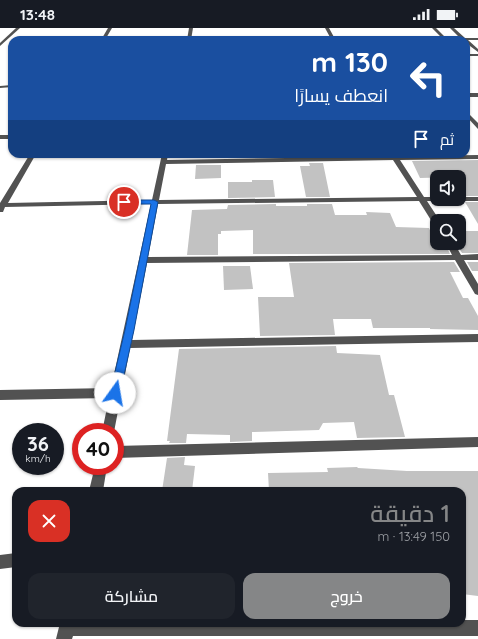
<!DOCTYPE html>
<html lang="ar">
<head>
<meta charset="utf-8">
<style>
  body { margin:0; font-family:Quicksand,Cairo,sans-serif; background:#20242c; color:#f1f3f6; direction:rtl; height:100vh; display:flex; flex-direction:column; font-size:15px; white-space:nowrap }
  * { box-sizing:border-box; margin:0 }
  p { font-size:13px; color:#9ea1a6 }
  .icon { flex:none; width:22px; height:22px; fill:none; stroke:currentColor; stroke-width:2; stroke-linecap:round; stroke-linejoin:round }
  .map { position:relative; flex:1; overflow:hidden; direction:ltr }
  .sheet { position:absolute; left:12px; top:459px; width:454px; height:140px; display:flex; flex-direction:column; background:#171b24; border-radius:12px; box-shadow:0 1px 3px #0004; direction:rtl }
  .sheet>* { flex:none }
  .guide { position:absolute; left:8px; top:8px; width:462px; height:122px; border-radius:12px; box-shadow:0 1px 3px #0004; direction:rtl; background:#1a4fa0; color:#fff; overflow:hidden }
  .buttons { position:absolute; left:430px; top:142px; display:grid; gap:8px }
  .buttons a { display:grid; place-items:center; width:36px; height:36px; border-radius:8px; background:#171b24; box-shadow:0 1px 3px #0004; font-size:20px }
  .speed { position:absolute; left:12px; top:395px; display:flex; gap:8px; font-size:20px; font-weight:700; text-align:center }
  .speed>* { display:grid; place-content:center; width:52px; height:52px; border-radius:50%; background:#171b24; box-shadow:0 1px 3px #0004; line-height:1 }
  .speed small { font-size:10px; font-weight:400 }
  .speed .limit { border:6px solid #d22; background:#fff; color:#111 }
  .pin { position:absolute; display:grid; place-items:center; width:34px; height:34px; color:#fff; margin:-17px; border:2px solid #fff; border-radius:50%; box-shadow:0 1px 4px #0007 }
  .me { position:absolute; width:44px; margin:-22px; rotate:13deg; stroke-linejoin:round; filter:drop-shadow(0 0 3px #0008) }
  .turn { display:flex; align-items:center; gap:14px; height:84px; padding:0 16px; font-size:18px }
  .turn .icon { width:52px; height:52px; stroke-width:2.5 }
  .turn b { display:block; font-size:28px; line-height:34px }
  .then { display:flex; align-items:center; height:38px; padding:0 16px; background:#0003; gap:8px; font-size:15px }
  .round { display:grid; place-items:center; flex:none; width:42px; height:42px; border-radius:12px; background:#20242c }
  .overview { display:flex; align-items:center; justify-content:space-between; height:68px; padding:0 16px }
  h1 { font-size:24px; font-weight:600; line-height:30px; color:#858687 }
  .cta { display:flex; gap:8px; margin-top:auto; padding:8px 16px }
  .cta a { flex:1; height:46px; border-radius:12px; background:#858687; color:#fff; font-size:16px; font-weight:600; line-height:46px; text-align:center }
  .cta a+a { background:#20242c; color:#f1f3f6 }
  .status { display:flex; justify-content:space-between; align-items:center; height:28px; padding:0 20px; background:#171b24; direction:ltr }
  .status svg { height:11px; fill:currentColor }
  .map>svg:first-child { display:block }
  .building { fill:#c2c2c2 }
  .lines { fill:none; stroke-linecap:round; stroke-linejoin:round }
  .minor { fill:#525252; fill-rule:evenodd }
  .route { fill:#1a73e8; stroke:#114b97 }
</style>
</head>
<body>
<div class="status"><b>13:48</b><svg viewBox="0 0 49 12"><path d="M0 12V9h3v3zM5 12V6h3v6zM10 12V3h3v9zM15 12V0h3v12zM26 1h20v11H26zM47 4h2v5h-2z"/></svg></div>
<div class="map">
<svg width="478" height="611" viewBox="0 0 478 611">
  <rect width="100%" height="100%" fill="#fff"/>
  <!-- building -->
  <g class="building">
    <polygon points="196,126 220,126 219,130 196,130"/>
    <polygon points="478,132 478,168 461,168 459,165 459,149 420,150 412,133"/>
    <polygon points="309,135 323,135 330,169 306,169 300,138 310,138"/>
    <polygon points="196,137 221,137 221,150 195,151"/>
    <polygon points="252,152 273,152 275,169 228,170 228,154 252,154"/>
    <polygon points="465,174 478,174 478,196"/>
    <polygon points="276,176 276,178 307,178 307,176 332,176 335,187 367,187 366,184 390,185 396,199 429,200 436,215 445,215 450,226 253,226 253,202 221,203 221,206 218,206 218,227 187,227 192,182 227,181 228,177"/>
    <polygon points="459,203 478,203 478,225 462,225 456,215 459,215"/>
    <polygon points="454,234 460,244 450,244 463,270 468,270 478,288 478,302 430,301 430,300 373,300 371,291 333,291 335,307 260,308 258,269 294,269 289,235"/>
    <polygon points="467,234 478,234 478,243 472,243"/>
    <polygon points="223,238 250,238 253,261 224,262"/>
    <polygon points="336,318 337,325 380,327 389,367 394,367 405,409 357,410 354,394 323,395 319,402 252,404 252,413 230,414 230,407 187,406 186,415 169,415 170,413 167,413 179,321"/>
    <polygon points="185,429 184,437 195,438 192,463 162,463 167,430"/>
    <polygon points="357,439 358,440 407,443 478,443 478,568 462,566 462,463 269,463 268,445 328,444 327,440"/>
  </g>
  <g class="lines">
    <!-- minor -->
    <g class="minor">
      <polygon points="16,0 20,0 0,18 0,15"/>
      <polygon points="108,0 112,0 105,12 101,12"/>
      <polygon points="189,0 193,0 191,12 187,12"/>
      <polygon points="325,0 329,0 335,11 442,10 432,0 436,0 446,10 460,10 450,0 454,0 465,10 478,10 478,12 468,12 478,21 478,24 466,15 466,12 306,12 331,11"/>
      <rect x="466" y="26" width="12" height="2"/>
      <polygon points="12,57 12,59 0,60 0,58"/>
      <rect x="466" y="65" width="12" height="4"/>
      <polygon points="466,83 478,95 478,101 466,88"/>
      <rect x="0" y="107" width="12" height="4"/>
      <path d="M30,126H36L8,175L152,172L162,126H168L167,132L478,127V131L400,132L424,169H437V171H441L437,173H427L440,193H437V197H434L419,173L158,176L148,229L452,227L446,215H454L461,227L478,226V232H464L478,256V267L475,266L455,232L147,235L132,312L478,306V314L130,320L114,404H102L109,370L0,372V362L111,360L151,176L5,179L3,184H0V175ZM393,132L417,169L159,172L166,136Z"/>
      <polygon points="459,169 478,169 478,173 456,173 455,171 459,171"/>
      <polygon points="478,409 478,419 115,430 115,418"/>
      <polygon points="95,438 107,438 103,463 89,463"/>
      <polygon points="16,525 16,539 0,541 0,527"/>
      <polygon points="462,592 478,592 478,608 73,608 72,611 56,611 60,595 462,595"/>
    </g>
  </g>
  <!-- route -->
  <polygon class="route" points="124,172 154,172 158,174 134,302 120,365 119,368 115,369 112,368 110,365 125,302 151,176 122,176 121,174"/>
</svg>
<div class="buttons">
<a><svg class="icon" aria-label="sound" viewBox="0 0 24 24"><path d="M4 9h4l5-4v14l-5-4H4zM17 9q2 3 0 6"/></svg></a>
<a><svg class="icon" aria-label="search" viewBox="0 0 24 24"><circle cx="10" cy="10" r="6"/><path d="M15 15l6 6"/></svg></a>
</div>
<div class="speed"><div>36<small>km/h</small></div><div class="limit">40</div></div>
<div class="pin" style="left:124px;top:174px;background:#d93025"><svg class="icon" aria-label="arrive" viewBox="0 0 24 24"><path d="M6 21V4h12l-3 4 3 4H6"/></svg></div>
<svg class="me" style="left:115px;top:365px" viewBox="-20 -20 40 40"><circle r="19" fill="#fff"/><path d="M0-13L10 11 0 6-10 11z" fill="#1a73e8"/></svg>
<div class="guide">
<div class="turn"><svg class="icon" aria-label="left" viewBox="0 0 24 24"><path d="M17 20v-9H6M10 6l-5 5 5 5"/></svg><div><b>130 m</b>انعطف يسارًا</div></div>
<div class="then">ثم<svg class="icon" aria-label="arrive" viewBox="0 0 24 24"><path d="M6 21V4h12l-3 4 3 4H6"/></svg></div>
</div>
<section class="sheet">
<div class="overview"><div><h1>1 دقيقة</h1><p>150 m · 13:49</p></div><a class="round" style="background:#d93025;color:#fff"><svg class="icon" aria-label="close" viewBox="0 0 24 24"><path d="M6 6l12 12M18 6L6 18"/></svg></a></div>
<div class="cta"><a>خروج</a><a>مشاركة</a></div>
</section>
</div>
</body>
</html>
